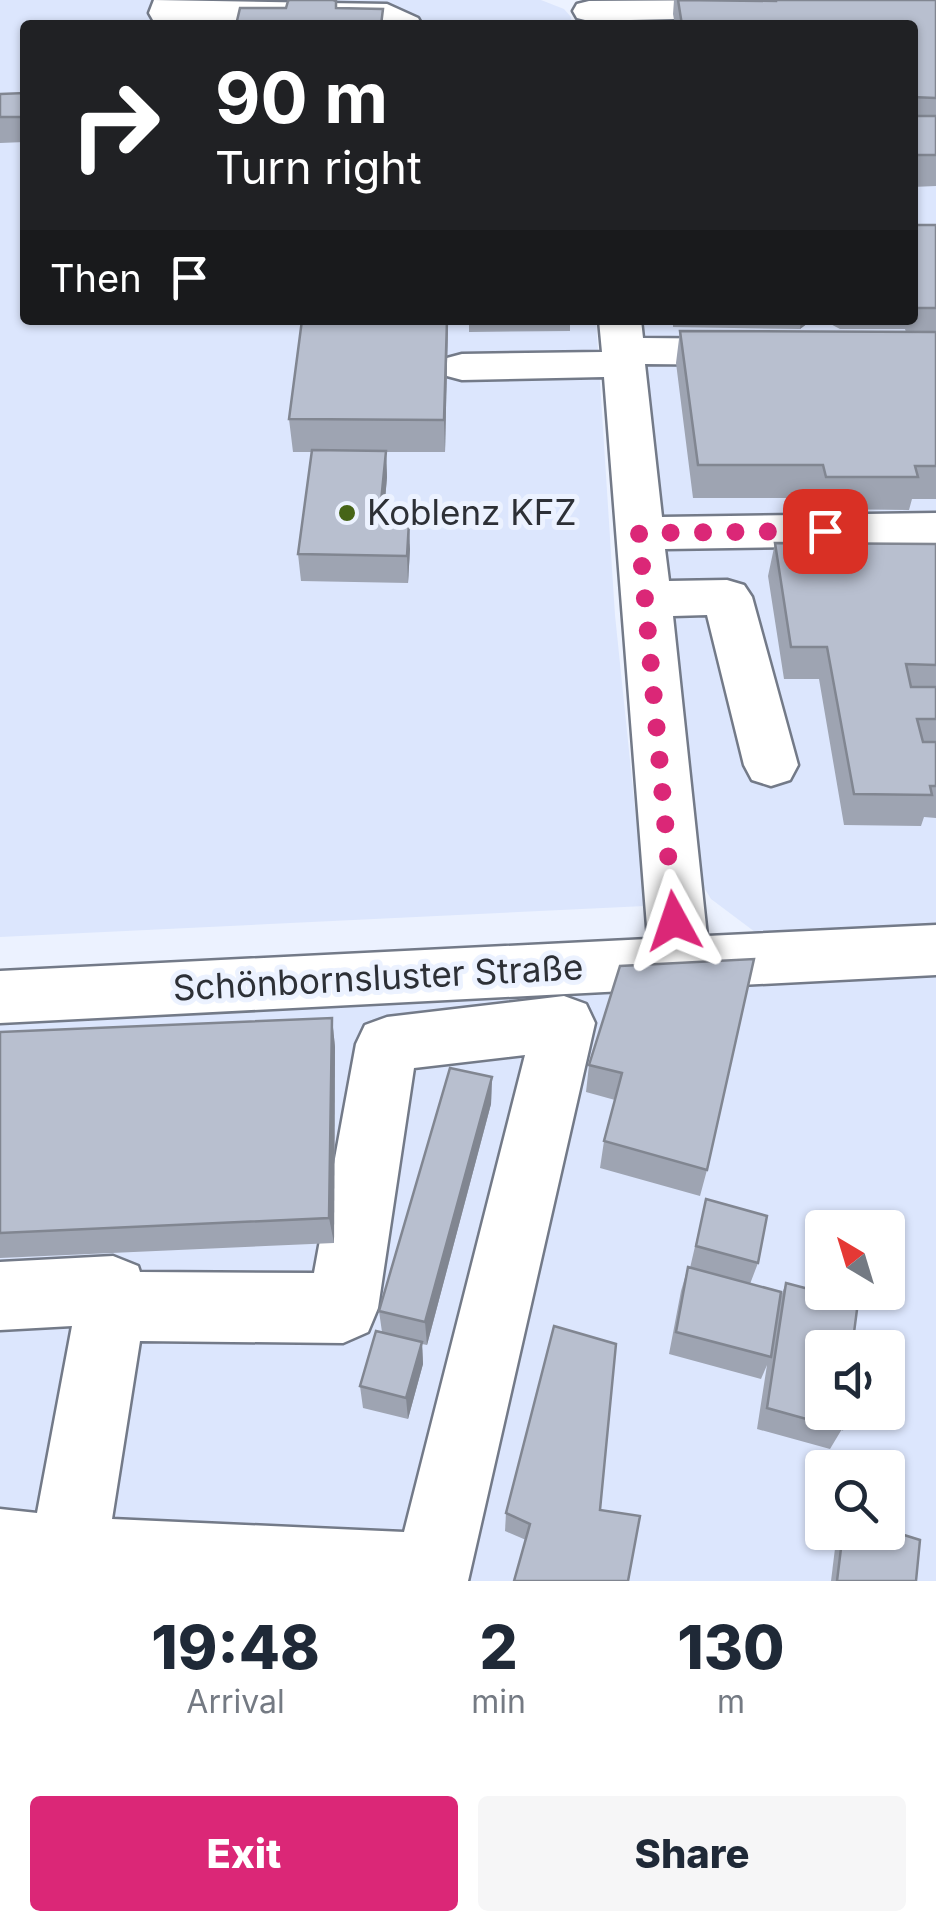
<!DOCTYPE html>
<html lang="en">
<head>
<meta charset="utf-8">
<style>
  body { margin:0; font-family:Inter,sans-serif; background:#f6f6f7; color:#1f2937; height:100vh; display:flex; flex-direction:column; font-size:38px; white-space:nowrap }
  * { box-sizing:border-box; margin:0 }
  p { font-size:32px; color:#747a83 }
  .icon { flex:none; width:55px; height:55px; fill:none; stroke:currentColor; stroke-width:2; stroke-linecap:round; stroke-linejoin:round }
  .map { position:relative; height:1581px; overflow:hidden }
  .panel { display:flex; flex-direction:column; background:#fff; flex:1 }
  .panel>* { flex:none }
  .top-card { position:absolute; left:20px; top:20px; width:898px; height:305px; border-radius:10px; box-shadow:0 2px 8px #0004; background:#202124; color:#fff; overflow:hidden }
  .needle { width:65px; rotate:322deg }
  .controls { position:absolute; left:805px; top:1210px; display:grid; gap:20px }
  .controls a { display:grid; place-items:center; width:100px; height:100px; border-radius:10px; background:#fff; box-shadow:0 2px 8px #0004; font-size:50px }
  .pin { position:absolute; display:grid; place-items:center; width:85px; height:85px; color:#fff; margin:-42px; border-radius:20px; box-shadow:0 5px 15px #0006 }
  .me { position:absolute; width:110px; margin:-55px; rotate:355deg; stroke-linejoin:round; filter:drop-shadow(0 0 8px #0008) }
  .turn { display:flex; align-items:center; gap:35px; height:210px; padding:0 30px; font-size:45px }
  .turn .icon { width:130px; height:130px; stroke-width:2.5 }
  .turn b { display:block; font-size:70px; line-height:85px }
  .then { display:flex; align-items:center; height:95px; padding:0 30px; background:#0003; gap:20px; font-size:38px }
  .eta { display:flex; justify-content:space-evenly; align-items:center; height:170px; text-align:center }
  .eta b { font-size:60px; font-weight:800; line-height:70px }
  .primary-button { display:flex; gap:20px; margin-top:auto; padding:20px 30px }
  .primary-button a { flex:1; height:115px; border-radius:10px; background:#db2777; color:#fff; font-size:40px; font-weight:800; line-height:115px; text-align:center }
  .primary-button a+a { background:#f6f6f7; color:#1f2937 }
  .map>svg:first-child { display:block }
  .built { fill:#dce6fd; fill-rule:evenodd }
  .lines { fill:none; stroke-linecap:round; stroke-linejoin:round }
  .minor-casing { stroke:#737a88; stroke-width:5 }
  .minor { fill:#fff; fill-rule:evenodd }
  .wall { fill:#9ea4b2 }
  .shaded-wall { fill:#818691 }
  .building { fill:#b8bfcf; stroke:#818691; stroke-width:2.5 }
  .route { stroke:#db2777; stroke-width:18; stroke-dasharray:0 32.4 }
  .poi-dot { fill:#466417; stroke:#ecf2ff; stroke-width:4 }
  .labels { text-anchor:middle; stroke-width:10; stroke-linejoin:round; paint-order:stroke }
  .poi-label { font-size:35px; fill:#2d3036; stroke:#ecf2ff; text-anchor:start }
  .street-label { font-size:35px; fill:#2d3036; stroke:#ecf2ff }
</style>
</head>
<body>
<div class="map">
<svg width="936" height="1581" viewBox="0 0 936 1581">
  <rect width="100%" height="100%" fill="#ecf2ff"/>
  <!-- built -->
  <g class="built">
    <polygon points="0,0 541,0 564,9 571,17 572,25 25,25 25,320 596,320 615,615 645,906 0,937"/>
    <polygon points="607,0 936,0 936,930 785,937 755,932 711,899 700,881 640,320 912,320 912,25 610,25"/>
    <path d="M936,974V1581H0V1021ZM822,1228H888V1292H822ZM822,1348H888V1412H822ZM822,1468H888V1532H822Z"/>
  </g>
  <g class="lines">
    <!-- minor casing -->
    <g class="minor-casing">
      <g id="minor">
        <polygon points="154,0 387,4 418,18 422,25 165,23 153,20 149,13"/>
        <polygon points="746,0 757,3 762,10 757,17 589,21 577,18 573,11 577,4 589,1"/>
        <polygon points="599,320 641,320 643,338 750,339 765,343 771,352 765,361 750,365 645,364 662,517 936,513 936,545 665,549 669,581 727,580 744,585 752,597 798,765 790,780 771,786 752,780 744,765 707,615 673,616 707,936 936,925 936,975 0,1023 0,971 648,939 604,377 462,380 447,376 441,367 447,358 462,354 602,352"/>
        <path d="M564,996L586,1004L595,1023L468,1581H0V1509L37,1513L72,1326L0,1330V1262L113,1256L138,1266L140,1272L314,1273L356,1044L365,1025L387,1017ZM525,1055L404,1532L112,1519L140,1341L343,1343L368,1332L378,1308L414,1068Z"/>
      </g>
    </g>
    <!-- minor -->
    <use href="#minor" class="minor"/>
  </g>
  <!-- wall -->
  <g class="wall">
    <polygon points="674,0 769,1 769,0 936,0 936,186 912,187 912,25 675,25 673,14"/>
    <polygon points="25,93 25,142 0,143 0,94"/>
    <polygon points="912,225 936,225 936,499 912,499 909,510 818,509 816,498 693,498 676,363 680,331 906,332 905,329 840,329 823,320 912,320"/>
    <polygon points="448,320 445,452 386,452 387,477 383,522 410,549 408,583 301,581 298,554 312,452 293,452 289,419"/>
    <polygon points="469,320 570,320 570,331 469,332"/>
    <polygon points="673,320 812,320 800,329 673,327"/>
    <polygon points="775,543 936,544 936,818 924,817 921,826 844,825 819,679 784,679 768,576"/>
    <polygon points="620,966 707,1170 700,1196 600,1168 604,1141 615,1100 586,1092 589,1065"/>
    <polygon points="332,1018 335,1047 334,1243 0,1258 0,1032"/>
    <polygon points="492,1077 491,1104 427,1345 422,1344 423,1364 408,1419 363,1408 360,1386 382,1332 379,1311"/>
    <polygon points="706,1199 758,1263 750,1284 781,1296 786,1283 842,1429 830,1449 757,1429 767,1365 761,1379 669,1354 681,1291 688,1267 690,1268"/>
    <polygon points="600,1510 526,1540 505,1531 506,1513"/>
    <polygon points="837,1532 888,1532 916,1581 831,1581"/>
  </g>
  <!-- shaded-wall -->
  <g class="shaded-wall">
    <polygon points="447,320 448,320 445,452 444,420"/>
    <polygon points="801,320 812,320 800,329"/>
    <polygon points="386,451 387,477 381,548 379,522"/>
    <polygon points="409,522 410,549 408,583 407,556"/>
    <polygon points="332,1018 335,1047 334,1243 329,1218"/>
    <polygon points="492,1077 491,1104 427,1345 425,1322"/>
    <polygon points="422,1342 423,1364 408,1419 406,1398"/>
  </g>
  <!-- building -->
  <g class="building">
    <polygon points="290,0 333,0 336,1 336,8 383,9 381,25 236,25 240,8 286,8 288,1"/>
    <polygon points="678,0 776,1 776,0 936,0 936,98 912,97 912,25 682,25"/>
    <polygon points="25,93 25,117 0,117 0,94"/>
    <rect x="912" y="116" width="24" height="39"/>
    <polygon points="912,225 936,225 936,308 917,308 912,296"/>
    <polygon points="302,320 447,320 444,420 289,419"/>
    <polygon points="680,331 936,332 936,466 915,466 918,477 826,477 823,465 698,465"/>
    <polygon points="312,450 386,451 379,522 409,522 407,556 298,554"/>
    <polygon points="775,543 936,544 936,665 906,664 911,687 936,687 936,719 917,719 923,742 936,742 936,786 930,786 932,795 854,794 827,647 791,647"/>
    <polygon points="754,959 707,1170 604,1141 622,1073 589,1065 620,966"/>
    <polygon points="332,1018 329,1218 0,1233 0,1032"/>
    <polygon points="450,1068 492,1077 425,1322 379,1311"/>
    <polygon points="706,1199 767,1216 758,1263 696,1246"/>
    <polygon points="688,1267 781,1292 771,1357 676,1332"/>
    <polygon points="786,1283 858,1302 852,1348 822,1348 822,1412 844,1412 842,1429 767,1408"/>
    <polygon points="554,1326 616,1344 600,1510 640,1516 628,1581 514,1581 530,1524 506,1513"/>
    <polygon points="376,1331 422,1342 406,1398 360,1386"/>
    <polygon points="888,1530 920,1540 916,1581 837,1581 843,1532 888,1532"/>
  </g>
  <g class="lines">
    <!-- route -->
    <polyline class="route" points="674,921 639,533 825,531"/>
  </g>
  <!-- markers -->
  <circle class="poi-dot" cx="347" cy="513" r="10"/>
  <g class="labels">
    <!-- poi labels -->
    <g class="poi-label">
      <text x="367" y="525">Koblenz KFZ</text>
    </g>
    <!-- street labels -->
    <g class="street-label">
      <text transform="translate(378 978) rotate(-3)" y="12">Schönbornsluster Straße</text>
    </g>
  </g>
</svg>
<div class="controls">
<a><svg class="needle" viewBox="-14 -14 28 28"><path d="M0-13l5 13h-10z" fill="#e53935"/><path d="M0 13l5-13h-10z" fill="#747a83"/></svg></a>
<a><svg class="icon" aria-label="sound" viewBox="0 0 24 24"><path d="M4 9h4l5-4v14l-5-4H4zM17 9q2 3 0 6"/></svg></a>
<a><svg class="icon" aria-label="search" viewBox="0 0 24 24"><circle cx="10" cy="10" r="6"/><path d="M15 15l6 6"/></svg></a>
</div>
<div class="pin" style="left:825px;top:531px;background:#d93025"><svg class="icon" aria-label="arrive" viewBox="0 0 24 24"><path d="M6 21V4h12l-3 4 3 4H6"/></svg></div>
<svg class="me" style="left:674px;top:921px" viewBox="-20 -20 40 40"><path d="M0-17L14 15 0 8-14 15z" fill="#db2777" stroke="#fff" stroke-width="4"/></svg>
<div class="top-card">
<div class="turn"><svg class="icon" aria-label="right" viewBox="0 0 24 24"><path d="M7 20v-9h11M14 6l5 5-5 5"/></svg><div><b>90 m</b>Turn right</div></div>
<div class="then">Then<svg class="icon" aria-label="arrive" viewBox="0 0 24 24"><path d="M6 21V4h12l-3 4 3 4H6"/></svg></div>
</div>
</div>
<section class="panel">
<div class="eta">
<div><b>19:48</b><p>Arrival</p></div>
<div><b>2</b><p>min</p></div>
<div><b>130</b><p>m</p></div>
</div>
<div class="primary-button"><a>Exit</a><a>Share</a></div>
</section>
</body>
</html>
